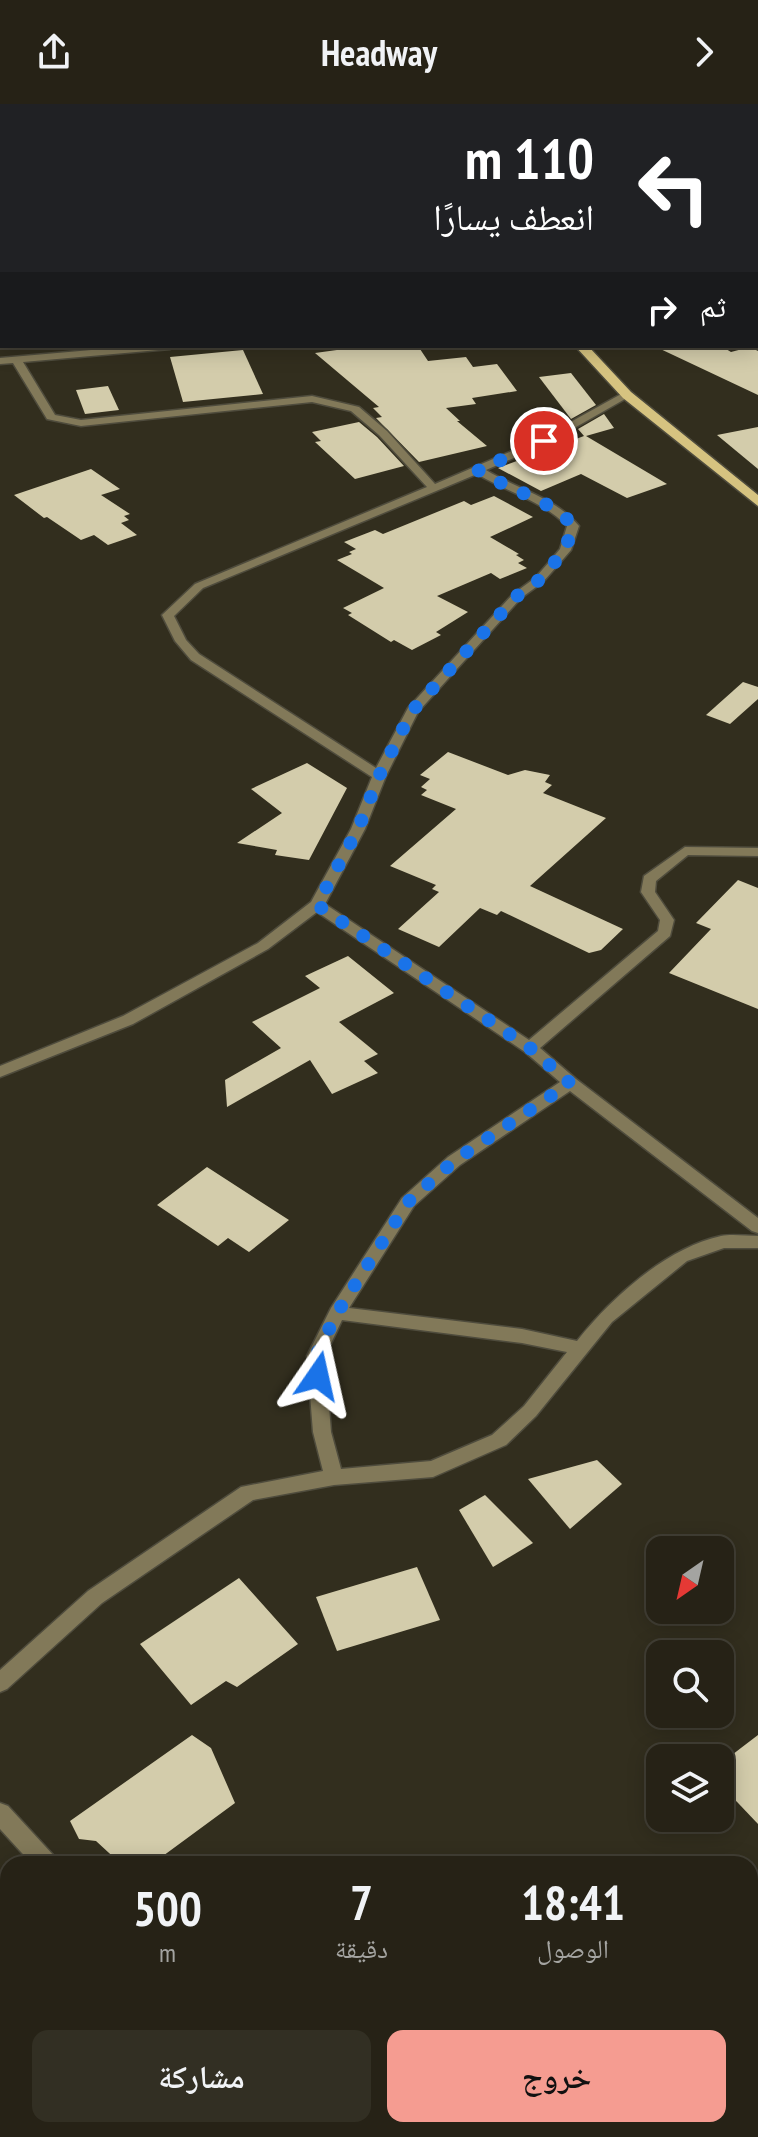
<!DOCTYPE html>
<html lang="ar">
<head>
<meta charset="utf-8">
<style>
  body { margin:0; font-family:"PT Sans Narrow","Noto Naskh Arabic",sans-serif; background:#322f23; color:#f1f3f6; direction:rtl; height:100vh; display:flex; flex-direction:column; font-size:30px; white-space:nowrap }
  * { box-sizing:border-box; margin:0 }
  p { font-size:26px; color:#a4a4a1 }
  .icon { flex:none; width:44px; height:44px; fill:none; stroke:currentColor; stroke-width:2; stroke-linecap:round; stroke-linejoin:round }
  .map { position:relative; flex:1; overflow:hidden; direction:ltr }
  .panel { position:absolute; left:0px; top:1752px; width:758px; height:282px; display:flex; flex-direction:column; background:#262216; border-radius:24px 24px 0 0; box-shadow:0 4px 20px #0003,0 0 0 2px #423f35; direction:rtl }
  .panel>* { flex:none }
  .banner { position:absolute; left:0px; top:0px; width:758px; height:244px; box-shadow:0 4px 20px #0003,0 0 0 2px #423f35; direction:rtl; background:#202124; color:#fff; overflow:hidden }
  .needle { width:52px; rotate:214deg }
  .tools { position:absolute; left:646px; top:1432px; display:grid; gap:16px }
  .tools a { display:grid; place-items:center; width:88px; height:88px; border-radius:16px; background:#262216; box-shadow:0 4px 20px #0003,0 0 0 2px #423f35; font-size:40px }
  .pin { position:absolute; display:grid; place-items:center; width:68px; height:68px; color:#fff; margin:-34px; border:4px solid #fff; border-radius:50%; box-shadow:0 2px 8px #0007 }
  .me { position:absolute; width:88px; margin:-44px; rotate:11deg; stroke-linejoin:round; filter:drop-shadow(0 0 6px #0008) }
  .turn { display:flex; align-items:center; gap:28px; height:168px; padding:0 32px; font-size:36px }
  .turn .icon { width:104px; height:104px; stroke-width:2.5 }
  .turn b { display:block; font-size:56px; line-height:68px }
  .then { display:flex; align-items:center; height:76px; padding:0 32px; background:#0003; gap:16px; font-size:30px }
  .eta { display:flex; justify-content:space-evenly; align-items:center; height:136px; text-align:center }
  .eta b { font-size:48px; font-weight:600; line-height:56px }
  .action { display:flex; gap:16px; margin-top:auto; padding:16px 32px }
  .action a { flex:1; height:92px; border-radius:16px; background:#f59c91; color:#111; font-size:32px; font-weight:600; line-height:92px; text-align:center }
  .action a+a { background:#322f23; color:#f1f3f6 }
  header { display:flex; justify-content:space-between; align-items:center; height:104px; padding:0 32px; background:#262216; font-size:36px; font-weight:600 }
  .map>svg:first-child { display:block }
  .building { fill:#d3ccab }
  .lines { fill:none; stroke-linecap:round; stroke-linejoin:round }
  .minor-casing { stroke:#4f4c3d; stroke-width:3 }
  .primary-casing { stroke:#4f4c3d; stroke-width:3 }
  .minor { fill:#827959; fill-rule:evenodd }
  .primary { fill:#d6c380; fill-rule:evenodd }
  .route { stroke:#1a73e8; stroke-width:14; stroke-dasharray:0 25.2 }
</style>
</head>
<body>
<header><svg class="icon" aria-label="forward" viewBox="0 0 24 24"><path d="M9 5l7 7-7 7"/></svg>Headway<svg class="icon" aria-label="share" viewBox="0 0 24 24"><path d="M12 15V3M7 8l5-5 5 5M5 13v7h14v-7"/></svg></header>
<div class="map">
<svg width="758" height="2033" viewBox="0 0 758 2033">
  <rect width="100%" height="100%" fill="#322e1e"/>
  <!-- building -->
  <g class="building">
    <polygon points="366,242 418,242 428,257 466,253 473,263 497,260 517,287 472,294 476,300 446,304 460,317 457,317 487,342 419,358 376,314 382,313 373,304 379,303 315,249"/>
    <polygon points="654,242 721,242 731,248 750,243 758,247 758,291"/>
    <polygon points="243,246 263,290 183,298 170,253"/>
    <polygon points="571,269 596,301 571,315 539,273"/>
    <polygon points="108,282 119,306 85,310 76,286"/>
    <polygon points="604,310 614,324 586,332 667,380 627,394 581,370 541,387 498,364 584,332 578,325"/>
    <polygon points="359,318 377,333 404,362 355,375 315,338 321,337 312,328"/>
    <polygon points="758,323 758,365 717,331"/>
    <polygon points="91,365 120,385 101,391 130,410 124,412 129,416 121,419 137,431 108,441 94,431 81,436 47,413 44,414 14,391"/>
    <polygon points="494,392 533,413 490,433 519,450 516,451 524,456 518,459 527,464 500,475 491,469 437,492 468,508 436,528 441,531 412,546 394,536 391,538 348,511 352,509 343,504 384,484 337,456 352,450 349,448 356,445 344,438 375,426 383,430 464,397 471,401"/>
    <polygon points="743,578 758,583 758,595 730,620 706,611"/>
    <polygon points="448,648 508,671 525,666 550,671 545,678 552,681 543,689 606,714 530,782 623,825 601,846 589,849 501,807 497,811 480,804 439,843 398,825 439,788 432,785 436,781 390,762 456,705 421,691 427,686 421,683 430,675 420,671"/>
    <polygon points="307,659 347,684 309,756 275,751 277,746 237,739 282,709 251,685"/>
    <polygon points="738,776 758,784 758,905 669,869 711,825 696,819"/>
    <polygon points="348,852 394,889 339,918 378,950 364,957 378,969 332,990 310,956 227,1003 225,976 281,944 252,918 320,884 305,872"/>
    <polygon points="207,1063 289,1116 249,1148 228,1134 218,1142 157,1101"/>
    <polygon points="597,1356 622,1380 570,1425 528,1375"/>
    <polygon points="485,1391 533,1439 493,1463 459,1406"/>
    <polygon points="417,1463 440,1516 337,1547 316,1493"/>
    <polygon points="239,1474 298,1540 237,1583 226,1577 191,1601 140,1540"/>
    <polygon points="192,1631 211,1644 235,1699 152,1760 121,1760 96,1737 79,1735 70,1717"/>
    <polygon points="758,1631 758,1720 720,1680 720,1660"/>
  </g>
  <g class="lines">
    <!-- minor casing -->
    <g class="minor-casing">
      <g id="minor">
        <polygon points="741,0 752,0 754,2 743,2"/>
        <rect x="0" y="58" width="2" height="5"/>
        <rect x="756" y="98" width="2" height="6"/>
        <polygon points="2,120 2,126 0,127 0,121"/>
        <polygon points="0,164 2,165 2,172 0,171"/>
        <polygon points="758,197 758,203 756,204 756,198"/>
        <rect x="0" y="226" width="2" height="6"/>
        <polygon points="756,237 758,238 758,244 753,242 756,242"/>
        <path d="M137,242H175L170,245L23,258L55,311L81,316L312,292L359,303L387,327L435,380L540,335L623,289L632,291L548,339L486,366C517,385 555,393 579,422L571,446L558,461L543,478L521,494L418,608L386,672L365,725L325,800L529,936L658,827L660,816L641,788L644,772L685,743L758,744V752L688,751L656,777L655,788L674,816L670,832L540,944L576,975L758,1114V1129L752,1127L570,987L460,1061L414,1102L349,1204L522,1225L577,1237C611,1194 666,1144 721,1132C732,1130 746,1132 758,1132V1144H724L687,1157L612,1218L536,1312L506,1341L433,1373L334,1381L253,1396L102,1499L7,1585L0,1588V1566L88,1487L241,1383L323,1367L313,1328L307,1252L331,1204L402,1094L448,1053L560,978L525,948L317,808L268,845L133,920L0,973V962L123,912L258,839L311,798L351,725L372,673L191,556L175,537L162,511L195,480L427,383L379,331L351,307L312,298L81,322L47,315L13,259L0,260V254ZM477,370C507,388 543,397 567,422L560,445L550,457L535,474L513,490L408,604L376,664L199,550L186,536L174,512L203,484ZM342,1216L522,1239L567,1248L524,1302L492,1331L431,1357L341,1365L331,1328L325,1252Z"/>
        <polygon points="0,1699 8,1702 55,1753 58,1760 32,1760 0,1725"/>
        <rect x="750" y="1783" width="8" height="22"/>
      </g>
    </g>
    <!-- primary casing -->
    <g class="primary-casing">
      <g id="primary">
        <polygon points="361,0 371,0 373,2 363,2"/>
        <polygon points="575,242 588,242 631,288 758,391 758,402 623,294"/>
      </g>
    </g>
    <!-- minor -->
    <use href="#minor" class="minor"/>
    <!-- primary -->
    <use href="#primary" class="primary"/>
  </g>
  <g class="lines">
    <!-- route -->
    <path class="route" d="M318,1272L316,1252L337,1209L408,1098L454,1057L570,979L530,944L317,801L358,725L379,672L412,607L517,492L539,476L554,459L565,446L573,422C555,397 505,385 478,366L544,337"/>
  </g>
</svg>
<div class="tools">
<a><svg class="needle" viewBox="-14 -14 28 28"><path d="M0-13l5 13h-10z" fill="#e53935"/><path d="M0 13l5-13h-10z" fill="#a4a4a1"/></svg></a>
<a><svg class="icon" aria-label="search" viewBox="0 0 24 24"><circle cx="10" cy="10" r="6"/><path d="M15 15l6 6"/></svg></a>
<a><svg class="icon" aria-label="layers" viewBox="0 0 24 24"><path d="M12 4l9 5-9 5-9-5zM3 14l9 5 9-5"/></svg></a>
</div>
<div class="pin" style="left:544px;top:337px;background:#d93025"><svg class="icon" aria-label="arrive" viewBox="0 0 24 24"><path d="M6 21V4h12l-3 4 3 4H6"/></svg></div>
<svg class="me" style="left:318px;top:1272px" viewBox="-20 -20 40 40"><path d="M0-17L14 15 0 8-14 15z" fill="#1a73e8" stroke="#fff" stroke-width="4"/></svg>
<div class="banner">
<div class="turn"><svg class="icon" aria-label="left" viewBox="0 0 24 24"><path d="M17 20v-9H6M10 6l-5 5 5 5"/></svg><div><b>110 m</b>انعطف يسارًا</div></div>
<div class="then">ثم<svg class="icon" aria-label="right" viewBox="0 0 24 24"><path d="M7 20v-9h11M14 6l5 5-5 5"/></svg></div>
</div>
<section class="panel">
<div class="eta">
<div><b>18:41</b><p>الوصول</p></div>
<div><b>7</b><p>دقيقة</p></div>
<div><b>500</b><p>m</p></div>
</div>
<div class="action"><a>خروج</a><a>مشاركة</a></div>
</section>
</div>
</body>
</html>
